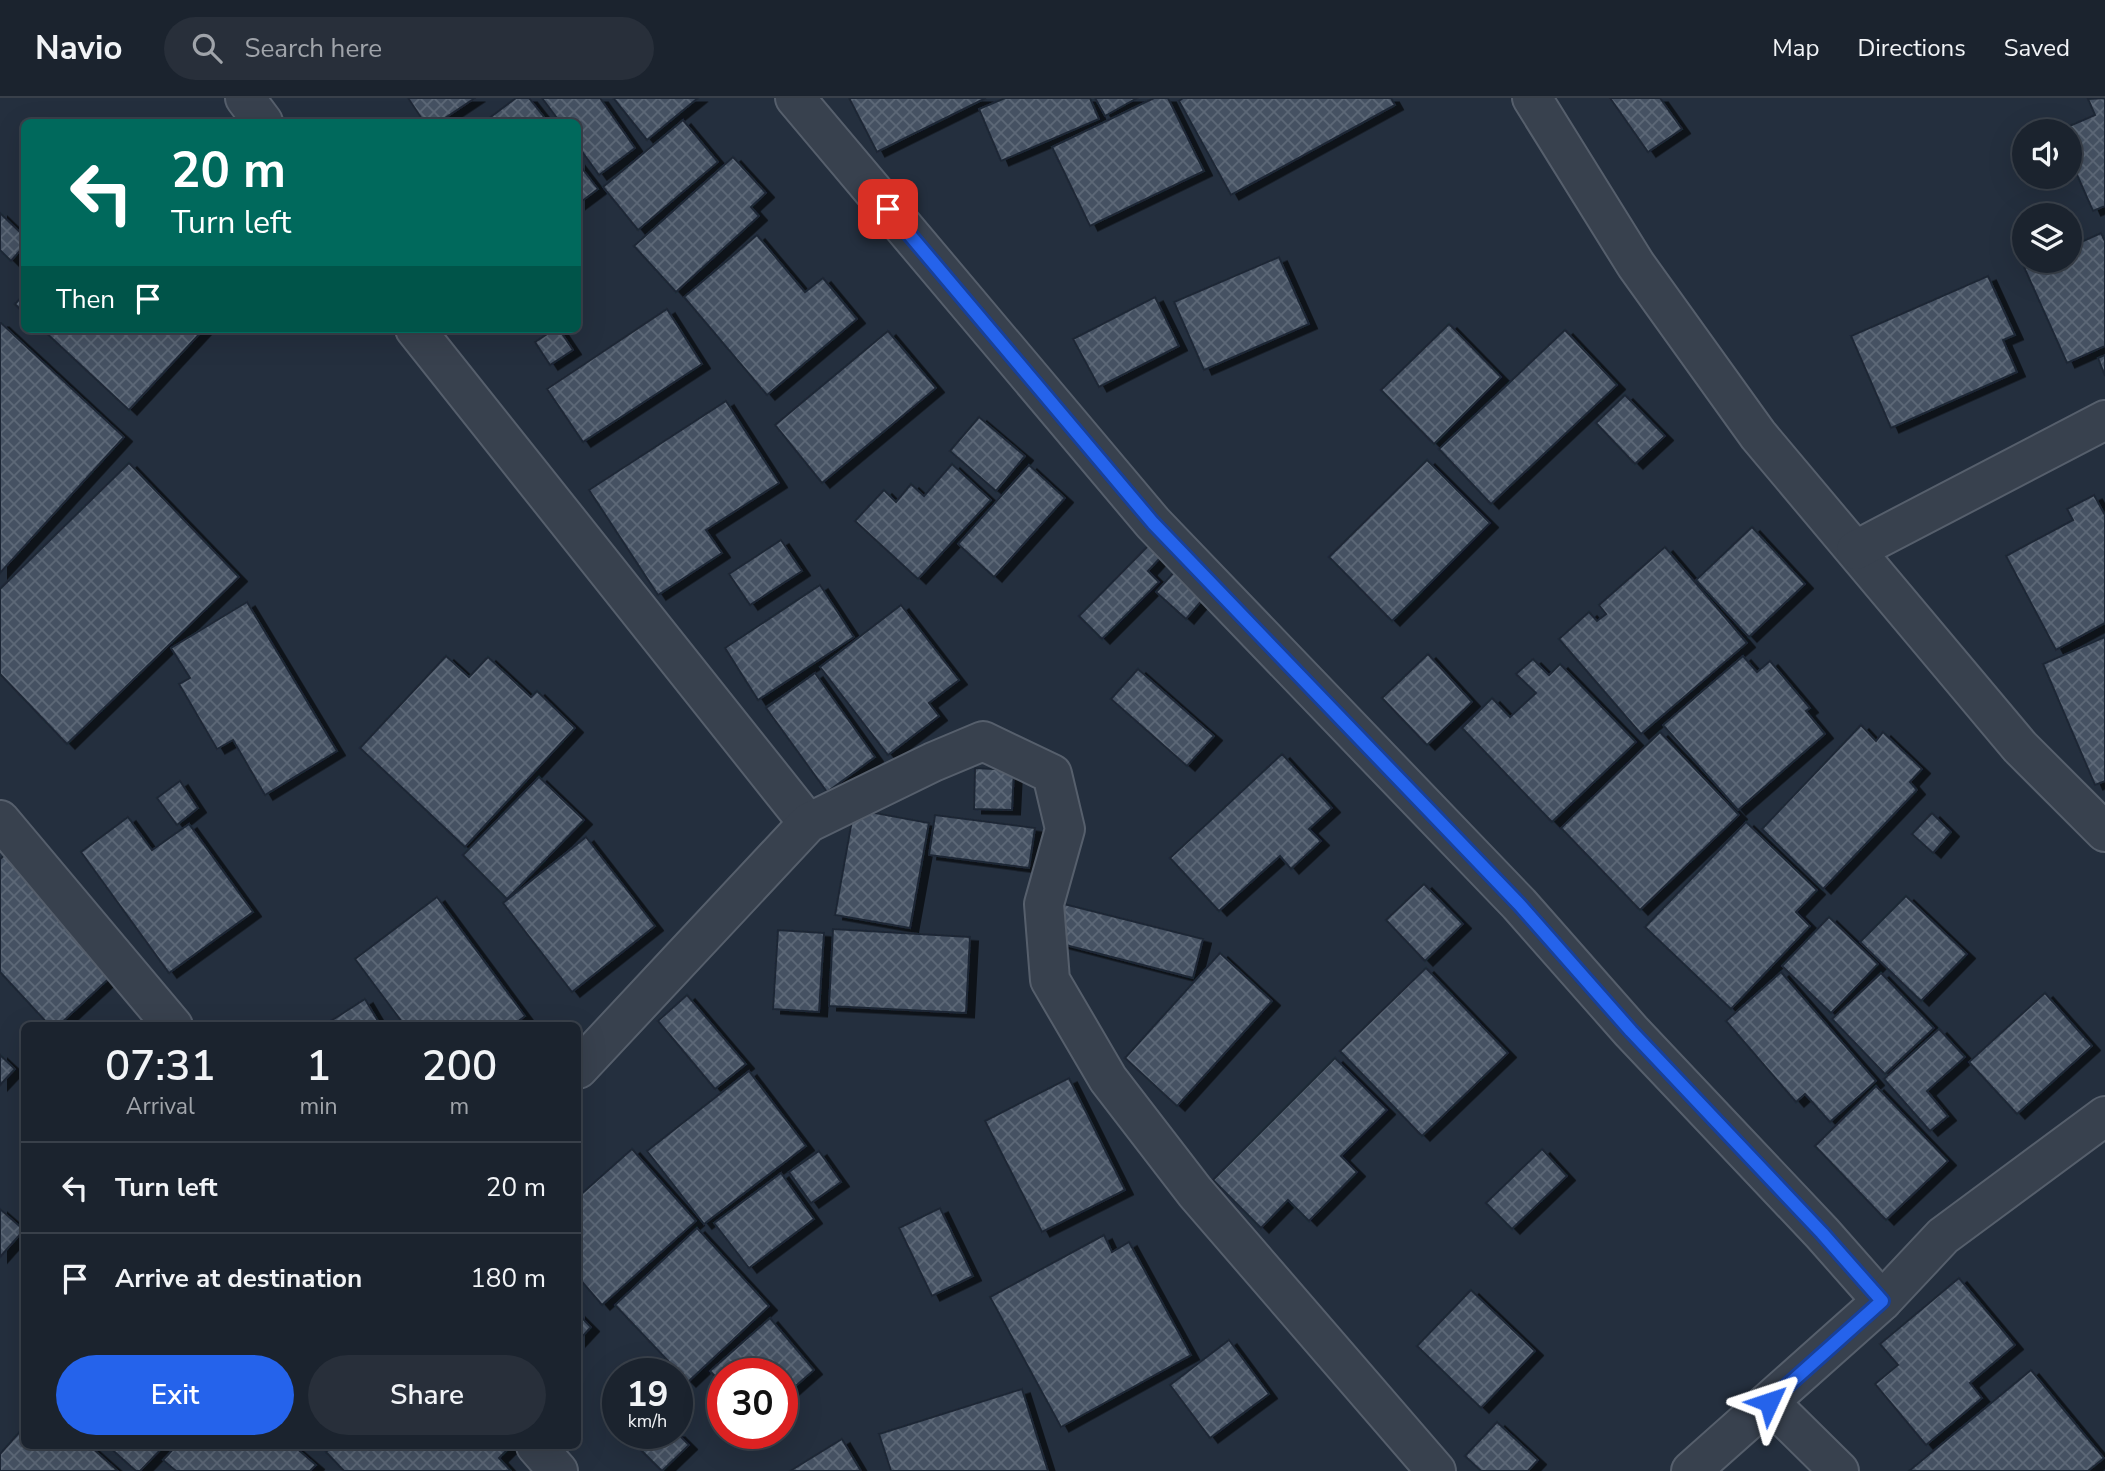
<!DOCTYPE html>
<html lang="en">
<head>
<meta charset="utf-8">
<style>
  body { margin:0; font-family:"Nunito Sans",sans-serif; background:#282f3a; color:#f1f3f6; height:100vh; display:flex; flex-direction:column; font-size:26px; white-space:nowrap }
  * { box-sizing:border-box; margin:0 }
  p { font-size:23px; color:#a0a4aa }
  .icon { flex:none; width:38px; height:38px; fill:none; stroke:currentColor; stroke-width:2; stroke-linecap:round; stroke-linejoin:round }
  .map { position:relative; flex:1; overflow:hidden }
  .drawer { position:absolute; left:21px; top:924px; width:560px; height:427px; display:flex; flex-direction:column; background:#1b232e; border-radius:10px; box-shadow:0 7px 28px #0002,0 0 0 2px #39404a }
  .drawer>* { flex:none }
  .top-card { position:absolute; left:21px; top:21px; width:560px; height:214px; border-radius:10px; box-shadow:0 7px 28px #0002,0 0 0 2px #39404a; background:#00695c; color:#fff; overflow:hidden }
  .tools { position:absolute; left:2012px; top:21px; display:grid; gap:14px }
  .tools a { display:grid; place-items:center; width:70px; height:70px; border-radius:50%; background:#1b232e; box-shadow:0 7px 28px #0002,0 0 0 2px #39404a; font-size:35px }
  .speed { position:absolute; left:602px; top:1260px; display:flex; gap:14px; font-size:35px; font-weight:700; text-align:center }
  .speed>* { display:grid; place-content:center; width:91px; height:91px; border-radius:50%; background:#1b232e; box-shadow:0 7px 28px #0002,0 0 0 2px #39404a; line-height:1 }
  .speed small { font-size:18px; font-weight:400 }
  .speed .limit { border:10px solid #d22; background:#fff; color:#111 }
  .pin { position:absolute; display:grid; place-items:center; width:60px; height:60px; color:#fff; margin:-30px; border-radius:14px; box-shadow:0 4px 10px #0006 }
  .me { position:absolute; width:77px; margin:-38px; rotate:48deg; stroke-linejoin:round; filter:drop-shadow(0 0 5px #0008) }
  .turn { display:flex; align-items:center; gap:24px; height:147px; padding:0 35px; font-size:32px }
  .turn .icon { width:91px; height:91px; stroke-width:2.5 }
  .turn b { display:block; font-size:49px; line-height:60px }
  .then { display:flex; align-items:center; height:66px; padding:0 35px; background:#0003; gap:14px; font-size:26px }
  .eta { display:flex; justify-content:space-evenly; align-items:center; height:119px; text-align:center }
  .eta b { font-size:42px; font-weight:600; line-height:49px }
  .button { display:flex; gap:14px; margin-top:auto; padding:14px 35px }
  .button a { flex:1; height:80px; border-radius:42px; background:#2563eb; color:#fff; font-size:28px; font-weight:600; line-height:80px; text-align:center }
  .button a+a { background:#282f3a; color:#f1f3f6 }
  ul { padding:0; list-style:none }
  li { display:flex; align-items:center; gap:21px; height:91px; padding:0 35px; border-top:2px solid #39404a }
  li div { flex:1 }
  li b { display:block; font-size:26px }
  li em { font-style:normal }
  header { display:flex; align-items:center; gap:42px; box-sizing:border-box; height:98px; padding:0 35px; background:#1b232e; border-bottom:2px solid #39404a }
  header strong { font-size:33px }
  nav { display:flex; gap:38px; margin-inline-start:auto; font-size:24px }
  .search { width:490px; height:63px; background:#282f3a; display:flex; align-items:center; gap:18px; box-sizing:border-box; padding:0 24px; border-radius:38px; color:#a0a4aa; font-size:26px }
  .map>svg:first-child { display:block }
  .building { fill:url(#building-cross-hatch); stroke:#1f2835; stroke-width:2; filter:url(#shadow) }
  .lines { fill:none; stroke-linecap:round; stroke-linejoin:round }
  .minor-casing { stroke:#565f6c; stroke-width:42 }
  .minor { stroke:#38414e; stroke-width:38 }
  .route-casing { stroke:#184099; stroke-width:18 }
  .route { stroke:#2563eb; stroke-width:12 }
</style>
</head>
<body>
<header>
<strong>Navio</strong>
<div class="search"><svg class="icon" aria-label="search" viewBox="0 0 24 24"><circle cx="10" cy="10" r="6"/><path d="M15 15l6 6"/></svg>Search here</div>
<nav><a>Map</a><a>Directions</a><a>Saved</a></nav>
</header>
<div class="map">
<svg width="2105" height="1373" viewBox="0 0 2105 1373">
  <defs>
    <pattern id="building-cross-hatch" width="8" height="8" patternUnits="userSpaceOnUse" patternTransform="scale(1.75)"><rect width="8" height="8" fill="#455162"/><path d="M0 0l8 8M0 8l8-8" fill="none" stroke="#5d6877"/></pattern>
    <filter id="shadow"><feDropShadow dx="8" dy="4.5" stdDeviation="0" flood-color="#0009"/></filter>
  </defs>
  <rect width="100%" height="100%" fill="#242f3e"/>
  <!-- building -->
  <g class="building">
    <polygon points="408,0 475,0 439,24 424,24"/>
    <polygon points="516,0 529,0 548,24 484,24"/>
    <polygon points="542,0 600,0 635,50 599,77 578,48 578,24 560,24"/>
    <polygon points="615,0 698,0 647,42 614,1"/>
    <polygon points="849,0 986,0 877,54"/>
    <polygon points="1005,0 1090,0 1099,21 1001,63 979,11"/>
    <polygon points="1095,0 1137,0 1105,18"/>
    <polygon points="1154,0 1168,0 1204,73 1090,128 1052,49"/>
    <polygon points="1183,0 1391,0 1395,7 1231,97 1179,3"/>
    <polygon points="1610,0 1660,0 1682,31 1648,54"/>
    <polygon points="2105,0 2105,108 2093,113 2070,61 2070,33 2058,33 2095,17 2088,1"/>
    <polygon points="683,22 718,64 638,132 603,89"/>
    <polygon points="733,59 766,95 751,109 759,118 676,194 634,148"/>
    <polygon points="578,65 598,91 578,106"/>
    <polygon points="0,115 24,138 24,148 11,163 0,152"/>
    <polygon points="2101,135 2105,143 2105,248 2067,265 2024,169 2038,163 2070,163 2070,149"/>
    <polygon points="757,137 805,194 823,180 857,221 767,297 684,199"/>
    <polygon points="1279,159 1309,226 1204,272 1174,204"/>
    <polygon points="1988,178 2015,237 2003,242 2017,274 1891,330 1851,238"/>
    <polygon points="24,196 24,215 15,206"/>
    <polygon points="1155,199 1179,248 1099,289 1073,241"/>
    <polygon points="667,211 702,266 583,344 547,291"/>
    <polygon points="1,225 124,339 0,475 0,225"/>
    <polygon points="1449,226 1501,279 1434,346 1381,292"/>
    <polygon points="42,231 204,231 129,312"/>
    <polygon points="555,231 559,231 573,252 550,267 535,244"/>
    <polygon points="1565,232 1617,287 1491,406 1439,351"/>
    <polygon points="888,233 936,290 822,385 775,327"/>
    <polygon points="2105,257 2105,278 2098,260"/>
    <polygon points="1625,297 1665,338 1635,366 1596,325"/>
    <polygon points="726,303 779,385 706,432 722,455 658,497 589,392"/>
    <polygon points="979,319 1025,358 996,393 950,353"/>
    <polygon points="1427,362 1490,425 1392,523 1329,459"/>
    <polygon points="129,365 239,479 67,646 0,576 0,491"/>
    <polygon points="952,366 991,402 918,481 855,423 884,392 896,404 911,386 924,398"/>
    <polygon points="1029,367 1065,400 994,479 958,446"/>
    <polygon points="2094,397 2105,417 2105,525 2056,552 2006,458 2073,422 2067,411"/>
    <polygon points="1752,429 1805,486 1749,539 1696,482"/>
    <polygon points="781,442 802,473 750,507 729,476"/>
    <polygon points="1149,447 1161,459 1148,473 1159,484 1102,541 1079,518"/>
    <polygon points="1665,449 1747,545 1641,636 1559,541 1589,514 1597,523 1606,516 1599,507"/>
    <polygon points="1175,473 1204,500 1186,521 1156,494"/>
    <polygon points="820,487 854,539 758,602 725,550"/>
    <polygon points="247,504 337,653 265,697 233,642 217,651 179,586 190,580 171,550"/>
    <polygon points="901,507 959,582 929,605 939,618 888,657 820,569"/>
    <polygon points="2105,539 2105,683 2095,687 2043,566"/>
    <polygon points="1428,556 1472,604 1427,647 1382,600"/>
    <polygon points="446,558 469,579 488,559 531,599 537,593 575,630 465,749 360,650"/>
    <polygon points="1743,558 1757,574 1770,563 1810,610 1806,613 1825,636 1738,712 1663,627"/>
    <polygon points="1533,561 1549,577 1560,566 1636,644 1552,724 1462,630 1492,600 1510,619 1536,595 1516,576"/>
    <polygon points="1138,571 1214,638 1187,668 1111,601"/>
    <polygon points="815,575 875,659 827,694 766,610"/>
    <polygon points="1861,627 1876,643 1883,634 1922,671 1910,684 1917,692 1823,791 1762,731"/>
    <polygon points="1660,634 1739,717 1640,812 1561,730"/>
    <polygon points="1282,656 1332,710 1309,731 1321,743 1291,771 1280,758 1219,813 1170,760"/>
    <polygon points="975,670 1014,672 1012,712 974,711"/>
    <polygon points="539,679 584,722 507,801 463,757"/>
    <polygon points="180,683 198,710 177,727 157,700"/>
    <polygon points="854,711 929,725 910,830 835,817"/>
    <polygon points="1932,715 1951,734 1933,755 1912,736"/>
    <polygon points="935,717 1035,730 1029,770 929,757"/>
    <polygon points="128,719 152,752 189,726 253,814 169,875 81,754"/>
    <polygon points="1746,724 1817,792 1796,814 1810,828 1731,911 1645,829"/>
    <polygon points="586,739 655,828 572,894 503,805"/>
    <polygon points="7,755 116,874 58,928 50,928 0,874 0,761"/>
    <polygon points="1424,786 1463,826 1425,863 1386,822"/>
    <polygon points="1906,798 1967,856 1921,903 1860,844"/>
    <polygon points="437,799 525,918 512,928 405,928 355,861"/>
    <polygon points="1064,806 1203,841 1193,880 1054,844"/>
    <polygon points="1829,819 1878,866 1831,915 1782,868"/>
    <polygon points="833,831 970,839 966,915 829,908"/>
    <polygon points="778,832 824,835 819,914 773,911"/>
    <polygon points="1220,855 1272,903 1177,1008 1125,960"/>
    <polygon points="1426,870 1508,955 1422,1038 1340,953"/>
    <polygon points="1781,874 1876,983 1830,1024 1805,996 1796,1004 1726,923"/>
    <polygon points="1881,875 1934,930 1885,976 1832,921"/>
    <polygon points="2045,895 2092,948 2017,1016 1969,964"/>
    <polygon points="687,897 746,966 715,991 658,923"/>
    <polygon points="365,901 381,928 323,928"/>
    <polygon points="1939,931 1965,959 1927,993 1948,1018 1930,1033 1884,981"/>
    <polygon points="0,957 15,971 0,987"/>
    <polygon points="1335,960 1387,1012 1341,1058 1357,1074 1309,1123 1288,1102 1261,1130 1213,1082"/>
    <polygon points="749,973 806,1048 704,1126 647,1053"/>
    <polygon points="1069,980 1125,1092 1042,1134 985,1023"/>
    <polygon points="1876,988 1948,1063 1886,1122 1815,1048"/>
    <polygon points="632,1051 696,1123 602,1207 578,1179 578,1099"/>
    <polygon points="1542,1051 1567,1078 1512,1131 1486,1105"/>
    <polygon points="819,1053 841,1084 811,1105 789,1074"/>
    <polygon points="781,1075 814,1121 749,1170 714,1125"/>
    <polygon points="940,1110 973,1178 932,1198 899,1130"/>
    <polygon points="0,1111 24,1132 0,1159"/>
    <polygon points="697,1130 769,1208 688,1284 615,1207"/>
    <polygon points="1104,1137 1112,1154 1129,1144 1191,1257 1061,1329 990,1199"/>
    <polygon points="1959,1180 2015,1247 1970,1285 1982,1300 1926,1347 1875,1286 1898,1267 1880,1246"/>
    <polygon points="1471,1192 1535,1253 1481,1310 1417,1248"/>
    <polygon points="578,1216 591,1229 578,1243"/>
    <polygon points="770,1220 814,1272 782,1300 782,1276 723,1276 723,1287 710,1273"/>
    <polygon points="1229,1242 1269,1296 1210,1340 1170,1287"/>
    <polygon points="2031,1272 2104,1360 2088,1373 1909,1373"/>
    <polygon points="1022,1291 1048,1373 891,1373 879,1336"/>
    <polygon points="1497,1324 1538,1362 1528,1373 1481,1373 1465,1358"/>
    <polygon points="24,1329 24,1348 90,1348 118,1373 0,1373 0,1356"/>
    <polygon points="659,1335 677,1335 689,1347 662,1373 641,1352"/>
    <polygon points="842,1341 861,1373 790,1373"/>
    <polygon points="108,1348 164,1348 140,1373 136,1373"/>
    <polygon points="176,1348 294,1348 316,1367 310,1373 176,1373 163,1362"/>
    <polygon points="333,1348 511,1348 499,1360 511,1373 344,1373 326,1354"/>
  </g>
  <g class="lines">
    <!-- minor casing -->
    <g class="minor-casing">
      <g id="minor">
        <polyline points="245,0 263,24"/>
        <polyline points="795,0 1153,425 1519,806 1631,933 1822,1135 1882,1203"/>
        <polyline points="1532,0 1636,167 1758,337 2020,649 2105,734"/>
        <polyline points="415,231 808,725"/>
        <polyline points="1856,452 2105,322"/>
        <polyline points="0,722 173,928"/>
        <polyline points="578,971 808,725 933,664 983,643 1052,676 1065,731 1044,806 1050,882 1108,981 1195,1094 1436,1373"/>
        <polyline points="1769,1304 1839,1373"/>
        <polyline points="536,1348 558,1373"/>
        <polyline points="1691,1373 1882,1203 1943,1138 2105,1018"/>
      </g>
    </g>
    <!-- minor -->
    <use href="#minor" class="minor"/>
  </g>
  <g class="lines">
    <!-- route casing -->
    <g class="route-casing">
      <polyline id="route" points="888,111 1153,425 1519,806 1631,933 1822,1135 1882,1203 1769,1304"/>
    </g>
    <!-- route -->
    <use href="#route" class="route"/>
  </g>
</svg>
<div class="tools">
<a><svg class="icon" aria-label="sound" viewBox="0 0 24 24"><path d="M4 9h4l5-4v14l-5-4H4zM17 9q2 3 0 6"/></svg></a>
<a><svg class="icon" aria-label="layers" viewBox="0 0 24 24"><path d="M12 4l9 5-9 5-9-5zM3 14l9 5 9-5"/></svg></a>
</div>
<div class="speed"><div>19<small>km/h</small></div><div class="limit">30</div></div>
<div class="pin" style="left:888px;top:111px;background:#d93025"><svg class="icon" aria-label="arrive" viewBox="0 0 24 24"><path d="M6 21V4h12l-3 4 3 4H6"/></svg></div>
<svg class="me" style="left:1769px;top:1304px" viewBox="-20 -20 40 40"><path d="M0-17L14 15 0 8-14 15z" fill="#2563eb" stroke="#fff" stroke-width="4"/></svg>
<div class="top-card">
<div class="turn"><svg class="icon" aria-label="left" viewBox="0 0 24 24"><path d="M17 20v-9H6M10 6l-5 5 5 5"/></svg><div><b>20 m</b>Turn left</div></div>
<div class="then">Then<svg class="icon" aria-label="arrive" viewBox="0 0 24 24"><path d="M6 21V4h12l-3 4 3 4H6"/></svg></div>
</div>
<section class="drawer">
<div class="eta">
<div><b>07:31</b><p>Arrival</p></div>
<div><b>1</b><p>min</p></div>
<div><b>200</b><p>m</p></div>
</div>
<ul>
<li><svg class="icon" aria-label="left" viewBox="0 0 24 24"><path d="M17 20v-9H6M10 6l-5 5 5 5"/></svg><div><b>Turn left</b></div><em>20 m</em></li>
<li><svg class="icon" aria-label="arrive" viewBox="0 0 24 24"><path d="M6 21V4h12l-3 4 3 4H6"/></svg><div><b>Arrive at destination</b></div><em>180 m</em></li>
</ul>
<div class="button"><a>Exit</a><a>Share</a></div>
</section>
</div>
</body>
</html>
